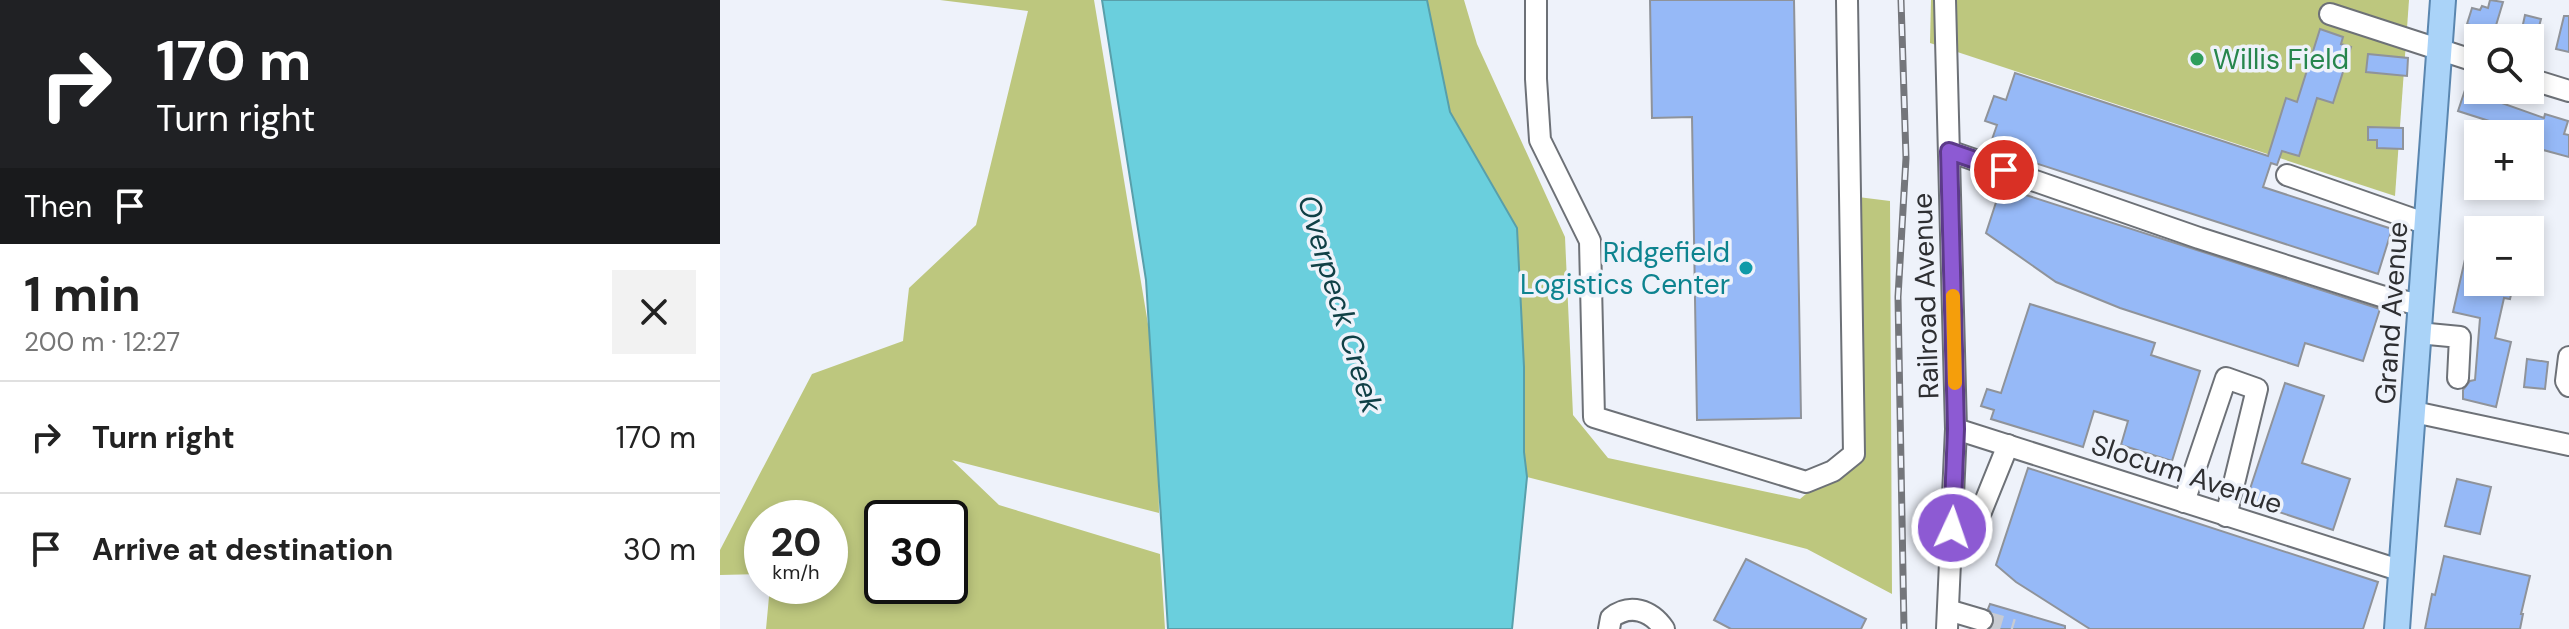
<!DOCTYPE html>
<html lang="en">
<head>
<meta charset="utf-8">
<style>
  body { margin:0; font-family:"DM Sans",sans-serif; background:#f2f2f2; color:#222; height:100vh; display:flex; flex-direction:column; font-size:30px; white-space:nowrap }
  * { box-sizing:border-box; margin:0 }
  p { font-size:26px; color:#767676 }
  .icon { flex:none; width:44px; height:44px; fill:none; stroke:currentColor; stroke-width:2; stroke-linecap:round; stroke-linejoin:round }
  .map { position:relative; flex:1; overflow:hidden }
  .sheet { display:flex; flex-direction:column; background:#fff; width:720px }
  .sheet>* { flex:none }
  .top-card { background:#202124; color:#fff; overflow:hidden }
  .tools { position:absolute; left:1744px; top:24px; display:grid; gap:16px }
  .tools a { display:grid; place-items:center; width:80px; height:80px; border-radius:0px; background:#fff; box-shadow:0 4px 12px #0003; font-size:40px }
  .speed { position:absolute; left:24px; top:500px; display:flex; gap:16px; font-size:40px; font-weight:700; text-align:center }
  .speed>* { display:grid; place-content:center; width:104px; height:104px; border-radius:50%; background:#fff; box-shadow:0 4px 12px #0003; line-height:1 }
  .speed small { font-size:20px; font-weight:400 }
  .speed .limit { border:4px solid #111; border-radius:12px; background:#fff; color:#111 }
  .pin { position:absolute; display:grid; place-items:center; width:68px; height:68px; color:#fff; margin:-34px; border:4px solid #fff; border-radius:50%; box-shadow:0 2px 8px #0007 }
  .me { position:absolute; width:88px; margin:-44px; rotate:3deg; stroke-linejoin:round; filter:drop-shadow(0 0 6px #0008) }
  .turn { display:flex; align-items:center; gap:28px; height:168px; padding:0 24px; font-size:36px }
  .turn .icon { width:104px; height:104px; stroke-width:2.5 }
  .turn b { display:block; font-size:56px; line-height:68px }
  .then { display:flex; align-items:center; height:76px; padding:0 24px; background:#0003; gap:16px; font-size:30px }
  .round { display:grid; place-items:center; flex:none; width:84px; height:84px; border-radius:0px; background:#f2f2f2 }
  .summary { display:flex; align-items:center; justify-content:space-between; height:136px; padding:0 24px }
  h1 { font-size:48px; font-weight:700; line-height:60px }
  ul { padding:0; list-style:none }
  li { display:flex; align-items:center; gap:24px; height:112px; padding:0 24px; border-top:2px solid #e0e0e0 }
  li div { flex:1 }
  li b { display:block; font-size:30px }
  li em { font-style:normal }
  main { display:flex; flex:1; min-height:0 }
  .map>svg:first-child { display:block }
  .green { fill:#bdc77e; fill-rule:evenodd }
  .water { fill:#6acfdd; stroke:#589faa; stroke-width:2 }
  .building { fill:#96b9f7; stroke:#8f939a; stroke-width:2 }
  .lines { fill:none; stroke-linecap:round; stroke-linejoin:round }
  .minor-tunnel { stroke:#c8cbd2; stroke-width:20; stroke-dasharray:20 10; stroke-linecap:butt }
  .minor-casing { stroke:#6d7177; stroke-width:24 }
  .major-casing { stroke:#5a86af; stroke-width:28 }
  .minor { stroke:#fff; stroke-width:20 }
  .major { stroke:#aad3f8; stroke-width:24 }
  .rail-casing { stroke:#74767b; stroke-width:7 }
  .rail { stroke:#eef2fa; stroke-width:4; stroke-dasharray:12; stroke-linecap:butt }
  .route-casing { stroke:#5c3a89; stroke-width:20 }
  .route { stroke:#8d5ad3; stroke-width:14 }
  .slow { stroke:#f59e0b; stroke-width:14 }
  .leisure-dot { fill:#2e9e5b; stroke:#eef2fa; stroke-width:3 }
  .culture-dot { fill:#0f9aa8; stroke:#eef2fa; stroke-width:3 }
  .labels { text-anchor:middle; stroke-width:7; stroke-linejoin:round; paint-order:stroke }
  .leisure-label { font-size:28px; fill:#27864d; stroke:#eef2fa; text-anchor:start }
  .culture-label { font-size:28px; fill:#0d838f; stroke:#eef2fa; text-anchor:end }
  .street-label { font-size:28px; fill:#2e2f32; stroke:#eef2fa }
  .water-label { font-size:30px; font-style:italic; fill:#104046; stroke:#eef2fa }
</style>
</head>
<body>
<main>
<section class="sheet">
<div class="top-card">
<div class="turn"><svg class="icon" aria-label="right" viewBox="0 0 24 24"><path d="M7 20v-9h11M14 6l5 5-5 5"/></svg><div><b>170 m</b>Turn right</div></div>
<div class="then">Then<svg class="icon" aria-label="arrive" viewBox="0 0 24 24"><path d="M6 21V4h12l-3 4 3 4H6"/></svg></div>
</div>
<div class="summary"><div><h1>1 min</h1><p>200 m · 12:27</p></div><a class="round"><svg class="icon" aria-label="close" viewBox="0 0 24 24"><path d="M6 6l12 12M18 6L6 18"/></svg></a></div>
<ul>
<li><svg class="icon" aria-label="right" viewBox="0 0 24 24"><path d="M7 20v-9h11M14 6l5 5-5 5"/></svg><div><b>Turn right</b></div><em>170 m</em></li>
<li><svg class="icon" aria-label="arrive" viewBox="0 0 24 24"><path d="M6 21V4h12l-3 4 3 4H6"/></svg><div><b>Arrive at destination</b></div><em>30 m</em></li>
</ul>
</section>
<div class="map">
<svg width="1849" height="629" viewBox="0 0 1849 629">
  <rect width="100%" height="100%" fill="#eef2fa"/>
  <!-- green -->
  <g class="green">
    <path d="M220,0H374L437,378L439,513L232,460L279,505L440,554L445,629H46L50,586H110V518H42V574L0,575V550L92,374L183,341L189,288L256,225L308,11ZM162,518H230V586H162Z"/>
    <polygon points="707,0 744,0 757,44 845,237 853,415 888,458 1080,499 1134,454 1130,196 1170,201 1172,594 1087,549 807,477 804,452 804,367 797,228 730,112"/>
    <polygon points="1211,0 1689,0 1675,196 1210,43"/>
  </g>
  <!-- water -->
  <polygon class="water" points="382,0 707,0 730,112 797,228 804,367 804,452 807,477 792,629 448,629 426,280"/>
  <!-- building -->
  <g class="building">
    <polygon points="930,0 1074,0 1081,418 977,420 972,117 932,118"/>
    <polygon points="1770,0 1783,2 1774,32 1747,24 1752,8 1760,10 1762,6 1768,8"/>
    <polygon points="1805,15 1821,19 1816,38 1800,38"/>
    <polygon points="1844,16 1849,16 1849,52 1836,49"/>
    <polygon points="1600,29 1623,37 1621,44 1631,47 1613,103 1597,98 1579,156 1562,151 1557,165 1551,163 1543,187 1672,229 1658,274 1269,148 1277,125 1265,121 1274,96 1286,100 1295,73 1548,156 1566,98 1577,102"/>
    <polygon points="1648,54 1688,58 1687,76 1646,72"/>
    <polygon points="1745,90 1824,118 1825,114 1848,121 1844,134 1849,135 1849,157 1816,148 1818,140 1810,138 1810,134 1790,132 1791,128 1738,111"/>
    <polygon points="1648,127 1683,128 1683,149 1657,148 1657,140 1648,140"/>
    <polygon points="1281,187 1660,309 1643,361 1585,343 1578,366 1400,308 1336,282 1266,233"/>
    <polygon points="1746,255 1758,258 1758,282 1794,282 1790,299 1784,298 1775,338 1791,342 1776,407 1743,399 1743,390 1750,381 1755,380 1760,318 1733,312"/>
    <polygon points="1310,304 1435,343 1431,355 1480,371 1452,461 1401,445 1408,421 1374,411 1363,447 1271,419 1274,410 1261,406 1267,389 1281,393"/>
    <polygon points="1807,359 1828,362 1825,389 1804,387"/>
    <polygon points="1565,383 1604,396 1582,463 1630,479 1613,530 1526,501"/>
    <polygon points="1308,468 1658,582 1643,629 1370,629 1296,582 1276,565"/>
    <polygon points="1737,479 1771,487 1760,534 1725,526"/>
    <polygon points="1724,556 1810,576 1801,614 1803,614 1800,629 1705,629 1712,594 1715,595"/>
    <polygon points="1026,559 1146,619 1141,629 1011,629 994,620"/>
    <polygon points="1270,604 1345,626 1345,629 1271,629 1275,618 1268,609"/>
  </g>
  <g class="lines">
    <!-- minor-tunnel -->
    <polyline class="minor-tunnel" points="1262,620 1293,629"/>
    <!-- minor casing -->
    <g class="minor-casing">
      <g id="minor">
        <polyline points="816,0 816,79 820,140 870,241 874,417 1086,482 1113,471 1134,454 1127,0"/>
        <polyline points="1225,0 1236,429 1227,629"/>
        <polyline points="1610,14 1758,62"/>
        <polyline points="1810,79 1849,91"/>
        <polyline points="1229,151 1479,238 1661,296 1701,305"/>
        <polyline points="1567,175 1707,224"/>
        <polyline points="1698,333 1740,337 1738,378"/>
        <polyline points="1849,357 1846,381 1849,386"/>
        <polyline points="1694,412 1849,445"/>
        <polyline points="1236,429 1682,571"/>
        <polyline points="1464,502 1506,378 1537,389 1506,516"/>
        <polyline points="1232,528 1252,534 1288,445"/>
        <polyline points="1228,610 1262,620"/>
        <path d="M889,629L891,618C910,603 931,610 944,629"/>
      </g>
    </g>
    <!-- major casing -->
    <g class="major-casing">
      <polyline id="major" points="1677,629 1723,0"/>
    </g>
    <!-- minor -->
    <use href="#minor" class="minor"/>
    <!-- major -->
    <use href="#major" class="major"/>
    <!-- rail casing -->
    <g class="rail-casing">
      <polyline id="rail" points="1181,0 1186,158 1178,297 1184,629"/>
    </g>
    <!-- rail -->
    <use href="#rail" class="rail"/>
  </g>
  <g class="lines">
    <!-- route casing -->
    <g class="route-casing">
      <polyline id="route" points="1232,528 1236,429 1229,151 1284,170"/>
    </g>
    <!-- route -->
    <use href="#route" class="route"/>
    <!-- slow -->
    <polyline class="slow" points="1233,296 1235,383"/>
  </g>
  <!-- markers -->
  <circle class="leisure-dot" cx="1477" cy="59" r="8"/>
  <circle class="culture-dot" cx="1026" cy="268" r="8"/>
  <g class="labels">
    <!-- leisure labels -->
    <g class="leisure-label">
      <text x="1493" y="69">Willis Field</text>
    </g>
    <!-- culture labels -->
    <g class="culture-label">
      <text x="1010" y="262">Ridgefield<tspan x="1010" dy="32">Logistics Center</tspan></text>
    </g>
    <!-- street labels -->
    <g class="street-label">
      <text transform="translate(1205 296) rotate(-92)" y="10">Railroad Avenue</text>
      <text transform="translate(1671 313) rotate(-86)" y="10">Grand Avenue</text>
      <text transform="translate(1467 474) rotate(18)" y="10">Slocum Avenue</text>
    </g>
    <!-- water labels -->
    <g class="water-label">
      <text transform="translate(620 304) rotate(73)" y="10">Overpeck Creek</text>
    </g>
  </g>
</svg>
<div class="tools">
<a><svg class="icon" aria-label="search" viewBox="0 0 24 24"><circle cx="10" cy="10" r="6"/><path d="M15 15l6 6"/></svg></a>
<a>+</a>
<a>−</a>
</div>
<div class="speed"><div>20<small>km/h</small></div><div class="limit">30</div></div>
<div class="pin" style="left:1284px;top:170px;background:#d93025"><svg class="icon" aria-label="arrive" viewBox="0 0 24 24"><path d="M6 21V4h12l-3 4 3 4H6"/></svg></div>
<svg class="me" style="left:1232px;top:528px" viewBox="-20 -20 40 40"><circle r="17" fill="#8d5ad3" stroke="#fff" stroke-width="3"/><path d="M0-11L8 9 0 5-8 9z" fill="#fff"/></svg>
</div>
</main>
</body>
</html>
